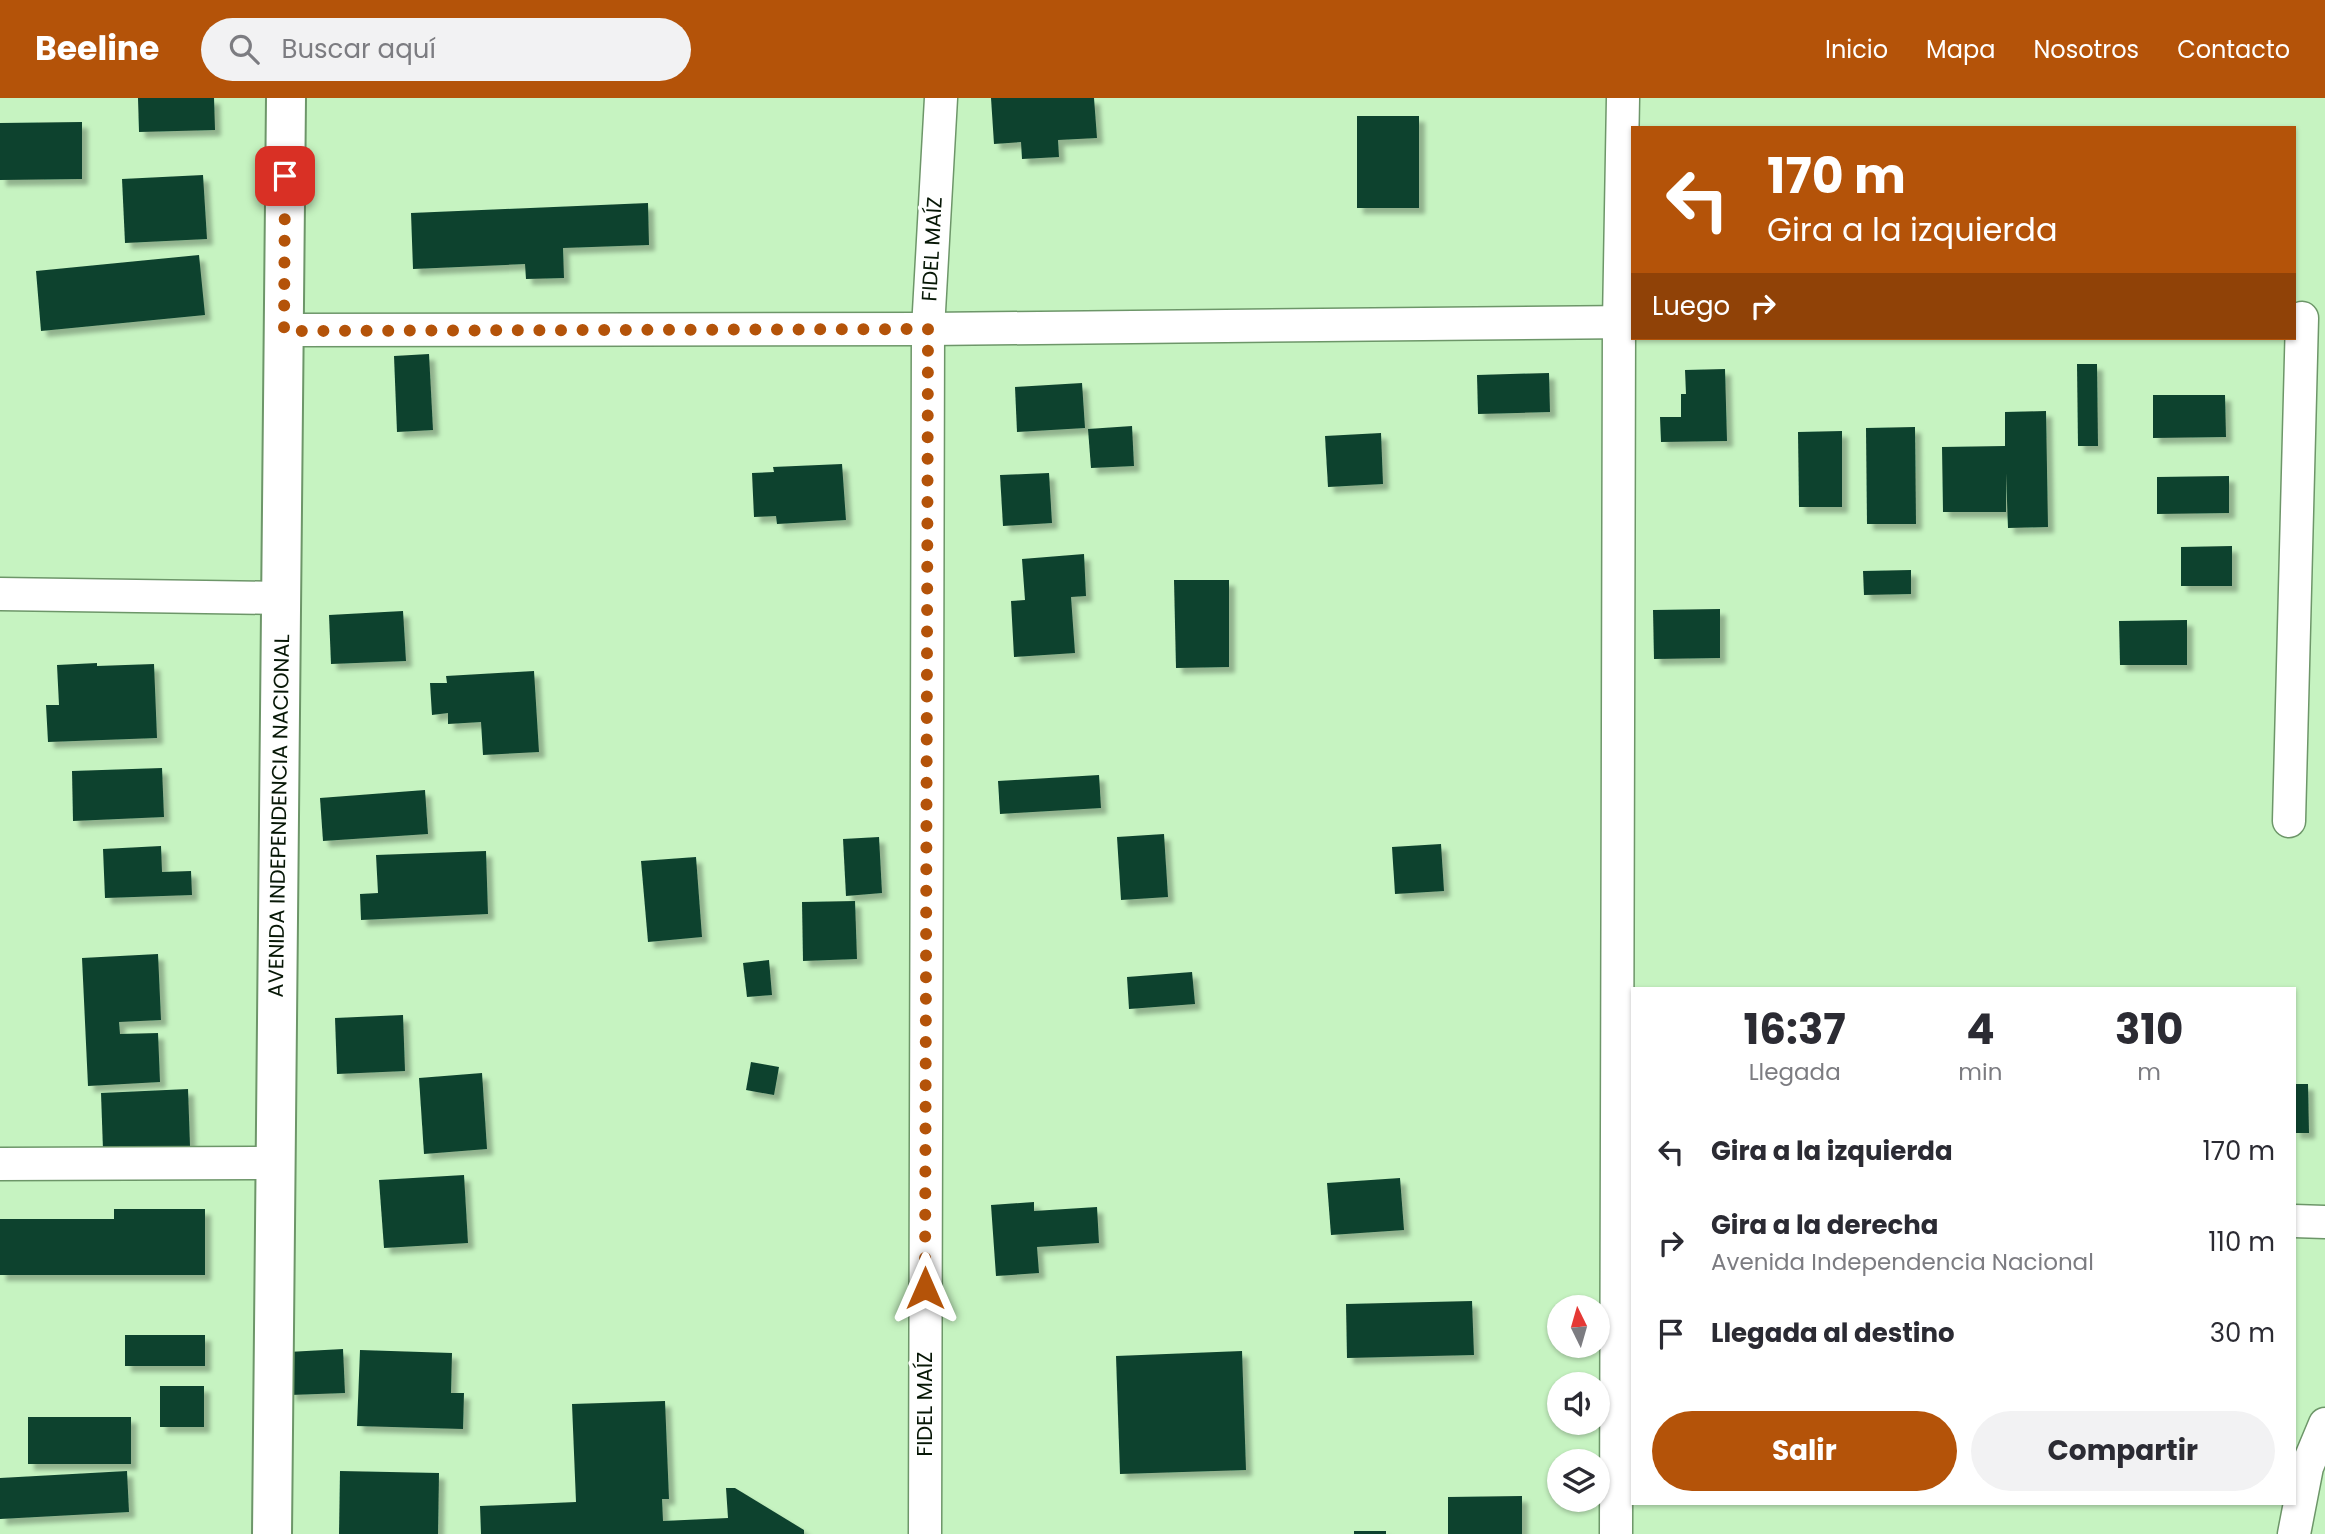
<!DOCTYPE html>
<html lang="es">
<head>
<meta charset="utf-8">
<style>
  body { margin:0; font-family:Poppins,sans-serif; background:#f2f2f3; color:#2b2b33; height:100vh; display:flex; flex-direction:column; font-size:26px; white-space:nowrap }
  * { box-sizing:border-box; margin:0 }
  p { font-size:23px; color:#7c7c81 }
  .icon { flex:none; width:38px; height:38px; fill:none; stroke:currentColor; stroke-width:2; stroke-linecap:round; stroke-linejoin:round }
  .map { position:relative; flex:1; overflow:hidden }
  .side { position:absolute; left:1631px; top:889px; width:665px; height:518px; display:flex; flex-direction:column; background:#fff; border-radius:0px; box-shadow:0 2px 5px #0004 }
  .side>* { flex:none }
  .top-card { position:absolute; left:1631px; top:28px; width:665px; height:214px; border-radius:0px; box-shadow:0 2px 5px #0004; background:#b45309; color:#fff; overflow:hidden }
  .needle { width:46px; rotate:355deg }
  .buttons { position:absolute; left:1547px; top:1197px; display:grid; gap:14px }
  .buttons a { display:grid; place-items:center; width:63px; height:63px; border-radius:50%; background:#fff; box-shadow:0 2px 5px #0004; font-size:35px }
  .pin { position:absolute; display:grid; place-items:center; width:60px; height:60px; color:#fff; margin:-30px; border-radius:14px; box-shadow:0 4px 10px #0006 }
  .me { position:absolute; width:77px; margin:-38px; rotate:0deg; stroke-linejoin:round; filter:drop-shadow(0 0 5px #0008) }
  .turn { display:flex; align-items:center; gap:24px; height:147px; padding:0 21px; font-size:32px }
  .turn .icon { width:91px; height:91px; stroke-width:2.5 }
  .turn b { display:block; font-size:49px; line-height:60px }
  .then { display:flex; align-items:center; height:66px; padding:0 21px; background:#0003; gap:14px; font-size:26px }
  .eta { display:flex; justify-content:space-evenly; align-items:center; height:119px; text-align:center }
  .eta b { font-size:42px; font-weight:700; line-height:49px }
  .button { display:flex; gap:14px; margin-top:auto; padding:14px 21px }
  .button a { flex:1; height:80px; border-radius:42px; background:#b45309; color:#fff; font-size:28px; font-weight:700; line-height:80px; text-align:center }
  .button a+a { background:#f2f2f3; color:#2b2b33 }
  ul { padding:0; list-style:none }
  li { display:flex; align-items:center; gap:21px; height:91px; padding:0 21px }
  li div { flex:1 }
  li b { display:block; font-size:26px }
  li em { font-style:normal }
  header { display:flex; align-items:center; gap:42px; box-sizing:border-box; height:98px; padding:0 35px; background:#b45309; color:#fff }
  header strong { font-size:33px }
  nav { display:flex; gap:38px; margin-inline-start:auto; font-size:24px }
  .search { width:490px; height:63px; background:#f2f2f3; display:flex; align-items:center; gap:18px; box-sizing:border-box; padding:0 24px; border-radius:38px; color:#7c7c81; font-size:26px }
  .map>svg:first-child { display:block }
  .building { fill:#0f422e; filter:url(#shadow) }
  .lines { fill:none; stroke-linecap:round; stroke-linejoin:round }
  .street-casing { stroke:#6d9669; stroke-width:35 }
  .secondary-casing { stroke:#6d9669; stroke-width:42 }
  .street { stroke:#fff; stroke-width:32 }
  .secondary { stroke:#fff; stroke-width:38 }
  .route { stroke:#b45309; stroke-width:12; stroke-dasharray:0 21.6 }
  .labels { text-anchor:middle; stroke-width:7; stroke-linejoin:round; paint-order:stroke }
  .street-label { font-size:21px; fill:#071706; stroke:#fff }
</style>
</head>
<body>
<header>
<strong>Beeline</strong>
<div class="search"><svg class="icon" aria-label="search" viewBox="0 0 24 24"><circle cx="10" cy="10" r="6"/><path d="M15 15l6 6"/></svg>Buscar aquí</div>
<nav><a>Inicio</a><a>Mapa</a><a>Nosotros</a><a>Contacto</a></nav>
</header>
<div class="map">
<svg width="2325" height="1436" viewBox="0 0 2325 1436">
  <defs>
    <filter id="shadow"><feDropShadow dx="6" dy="6" stdDeviation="2" flood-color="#0004"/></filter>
  </defs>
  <rect width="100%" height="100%" fill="#c6f3c1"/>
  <!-- building -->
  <g class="building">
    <polygon points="138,0 214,0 215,32 139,34"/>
    <polygon points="991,0 1094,0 1097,40 1058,42 1059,59 1022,61 1021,44 994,46"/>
    <rect x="1357" y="18" width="62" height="92"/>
    <polygon points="82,24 82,81 0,82 0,25"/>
    <polygon points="203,77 207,141 125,145 122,81"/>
    <polygon points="648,105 649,147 563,150 564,180 526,181 525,166 413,171 411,115"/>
    <polygon points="199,157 205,217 41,233 36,173"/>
    <polygon points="429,256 433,332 397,334 394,258"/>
    <polygon points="2077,266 2097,266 2098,348 2078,348"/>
    <polygon points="1725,271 1727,343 1661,344 1660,319 1681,319 1681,296 1686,296 1685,272"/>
    <polygon points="1549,275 1550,314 1478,316 1477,277"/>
    <polygon points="1082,285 1085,330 1017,334 1015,289"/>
    <polygon points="2153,297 2225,297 2226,339 2153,340"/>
    <polygon points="2046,313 2048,429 2008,430 2006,375 2006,414 1943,414 1942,349 2005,348 2005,314"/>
    <polygon points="1132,328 1134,368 1091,370 1088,331"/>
    <polygon points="1915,329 1916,426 1867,426 1866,330"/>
    <polygon points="1842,333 1842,409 1799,409 1798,334"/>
    <polygon points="1381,335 1383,386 1328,389 1325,338"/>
    <polygon points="842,366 846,422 777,426 776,418 754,419 752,375 774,374 773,369"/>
    <polygon points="1049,375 1052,425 1003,428 1000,377"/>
    <polygon points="2229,378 2229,415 2157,416 2157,379"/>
    <polygon points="2232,448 2232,488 2181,488 2181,449"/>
    <polygon points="1084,456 1086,498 1071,499 1075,555 1014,559 1011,503 1025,502 1022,461"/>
    <polygon points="1911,472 1911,496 1864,497 1863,473"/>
    <polygon points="1174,482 1229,482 1229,569 1176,570"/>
    <polygon points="1720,511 1720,560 1654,561 1653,512"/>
    <polygon points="403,513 406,563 331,566 329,517"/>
    <polygon points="2187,522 2187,567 2120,567 2119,523"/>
    <polygon points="97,565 97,568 154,566 157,640 48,644 46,607 59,607 57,567"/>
    <polygon points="534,573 539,654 483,657 481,624 448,626 448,615 432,617 430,585 447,585 446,578"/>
    <polygon points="162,670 164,719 73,723 72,673"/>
    <polygon points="1099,677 1101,710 1000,716 998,683"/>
    <polygon points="425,692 428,736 323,743 320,700"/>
    <polygon points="1164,736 1168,799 1121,802 1117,739"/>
    <polygon points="879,739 882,795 846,798 843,741"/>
    <polygon points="1441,746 1444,793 1395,796 1392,749"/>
    <polygon points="161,748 162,774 191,773 192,797 105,800 103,751"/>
    <polygon points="486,753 488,816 361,822 360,796 378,795 376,757"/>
    <polygon points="696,759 702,839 648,844 641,763"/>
    <polygon points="855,803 857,861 803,863 802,804"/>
    <polygon points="158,856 161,922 119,924 120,936 158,935 160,984 88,988 82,860"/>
    <polygon points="769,862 772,897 747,899 743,865"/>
    <polygon points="1192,874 1195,906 1129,911 1127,879"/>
    <polygon points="403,917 405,973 337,976 335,920"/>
    <polygon points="751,964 779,969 774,997 746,992"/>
    <polygon points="482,975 487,1051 424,1056 419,980"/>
    <polygon points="2294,986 2308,986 2309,1035 2294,1035"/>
    <polygon points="188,991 190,1048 103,1052 101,995"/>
    <polygon points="464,1077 468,1145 384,1150 379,1082"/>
    <polygon points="1400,1080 1404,1132 1331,1137 1327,1085"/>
    <polygon points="1034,1104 1034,1113 1097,1109 1099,1145 1037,1149 1039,1175 996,1178 991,1107"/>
    <polygon points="114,1111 205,1111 205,1177 0,1177 0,1121 114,1121"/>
    <polygon points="1472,1203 1474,1257 1347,1260 1346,1206"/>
    <rect x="125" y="1237" width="80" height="31"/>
    <polygon points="343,1251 345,1295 290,1297 288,1254"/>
    <polygon points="360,1252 452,1255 451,1295 464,1295 463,1331 357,1328"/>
    <polygon points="1242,1253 1246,1372 1120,1376 1116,1258"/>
    <rect x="160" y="1288" width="44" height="41"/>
    <polygon points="665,1303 669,1401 662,1401 663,1423 728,1420 726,1390 735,1390 804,1432 804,1436 481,1436 480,1408 576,1404 572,1306"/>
    <rect x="28" y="1319" width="103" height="47"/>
    <polygon points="127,1373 129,1414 0,1421 0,1380"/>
    <polygon points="340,1373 439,1375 438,1436 339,1436"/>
    <polygon points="1522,1398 1522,1436 1448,1436 1448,1399"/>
    <rect x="1354" y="1433" width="32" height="3"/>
  </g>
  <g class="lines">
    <!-- street casing -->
    <g class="street-casing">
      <g id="street">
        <polyline points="284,232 928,231 1633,224"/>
        <polyline points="0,496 281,500"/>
        <polyline points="2289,723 2302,220"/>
        <polyline points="0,1066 276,1065"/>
        <polyline points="2294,1123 2325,1124"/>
        <polyline points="925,1436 928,231 941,0"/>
        <polyline points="1616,1436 1619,224 1623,0"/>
        <polyline points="2294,1436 2307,1369 2325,1326"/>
      </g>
    </g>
    <!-- secondary casing -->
    <g class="secondary-casing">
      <polyline id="secondary" points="272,1436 286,0"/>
    </g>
    <!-- street -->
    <use href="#street" class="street"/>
    <!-- secondary -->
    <use href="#secondary" class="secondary"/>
  </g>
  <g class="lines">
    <!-- route -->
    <polyline class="route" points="285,78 284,233 928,231 925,1190"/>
  </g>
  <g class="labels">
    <!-- street labels -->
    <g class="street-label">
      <text transform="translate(932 151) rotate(-87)" y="7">FIDEL MAÍZ</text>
      <text transform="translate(279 718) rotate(-89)" y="7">AVENIDA INDEPENDENCIA NACIONAL</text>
      <text transform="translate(925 1306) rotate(-90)" y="7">FIDEL MAÍZ</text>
    </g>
  </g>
</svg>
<div class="buttons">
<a><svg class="needle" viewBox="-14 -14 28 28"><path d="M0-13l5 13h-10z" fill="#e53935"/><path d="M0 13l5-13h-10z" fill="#7c7c81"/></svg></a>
<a><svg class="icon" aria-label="sound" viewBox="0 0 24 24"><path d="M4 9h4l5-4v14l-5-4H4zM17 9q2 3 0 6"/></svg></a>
<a><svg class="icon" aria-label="layers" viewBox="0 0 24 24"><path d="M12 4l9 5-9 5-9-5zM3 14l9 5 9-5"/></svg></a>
</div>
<div class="pin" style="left:285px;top:78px;background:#d93025"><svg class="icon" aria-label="arrive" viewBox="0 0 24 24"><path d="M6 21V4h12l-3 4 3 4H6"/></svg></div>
<svg class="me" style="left:925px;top:1190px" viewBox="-20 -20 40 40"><path d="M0-17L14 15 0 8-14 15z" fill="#b45309" stroke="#fff" stroke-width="4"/></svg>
<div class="top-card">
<div class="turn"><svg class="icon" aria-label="left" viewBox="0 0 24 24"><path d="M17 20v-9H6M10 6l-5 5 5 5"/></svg><div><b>170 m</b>Gira a la izquierda</div></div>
<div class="then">Luego<svg class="icon" aria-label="right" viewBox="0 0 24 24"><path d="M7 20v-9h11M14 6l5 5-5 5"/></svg></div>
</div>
<section class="side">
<div class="eta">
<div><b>16:37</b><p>Llegada</p></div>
<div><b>4</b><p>min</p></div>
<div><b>310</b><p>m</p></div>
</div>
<ul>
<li><svg class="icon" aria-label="left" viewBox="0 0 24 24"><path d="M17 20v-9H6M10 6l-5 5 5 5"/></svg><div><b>Gira a la izquierda</b></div><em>170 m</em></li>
<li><svg class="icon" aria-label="right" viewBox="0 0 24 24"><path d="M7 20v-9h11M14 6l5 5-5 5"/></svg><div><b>Gira a la derecha</b><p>Avenida Independencia Nacional</p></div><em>110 m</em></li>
<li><svg class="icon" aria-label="arrive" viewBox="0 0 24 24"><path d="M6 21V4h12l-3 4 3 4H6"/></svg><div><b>Llegada al destino</b></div><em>30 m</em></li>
</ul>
<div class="button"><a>Salir</a><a>Compartir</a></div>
</section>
</div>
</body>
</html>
